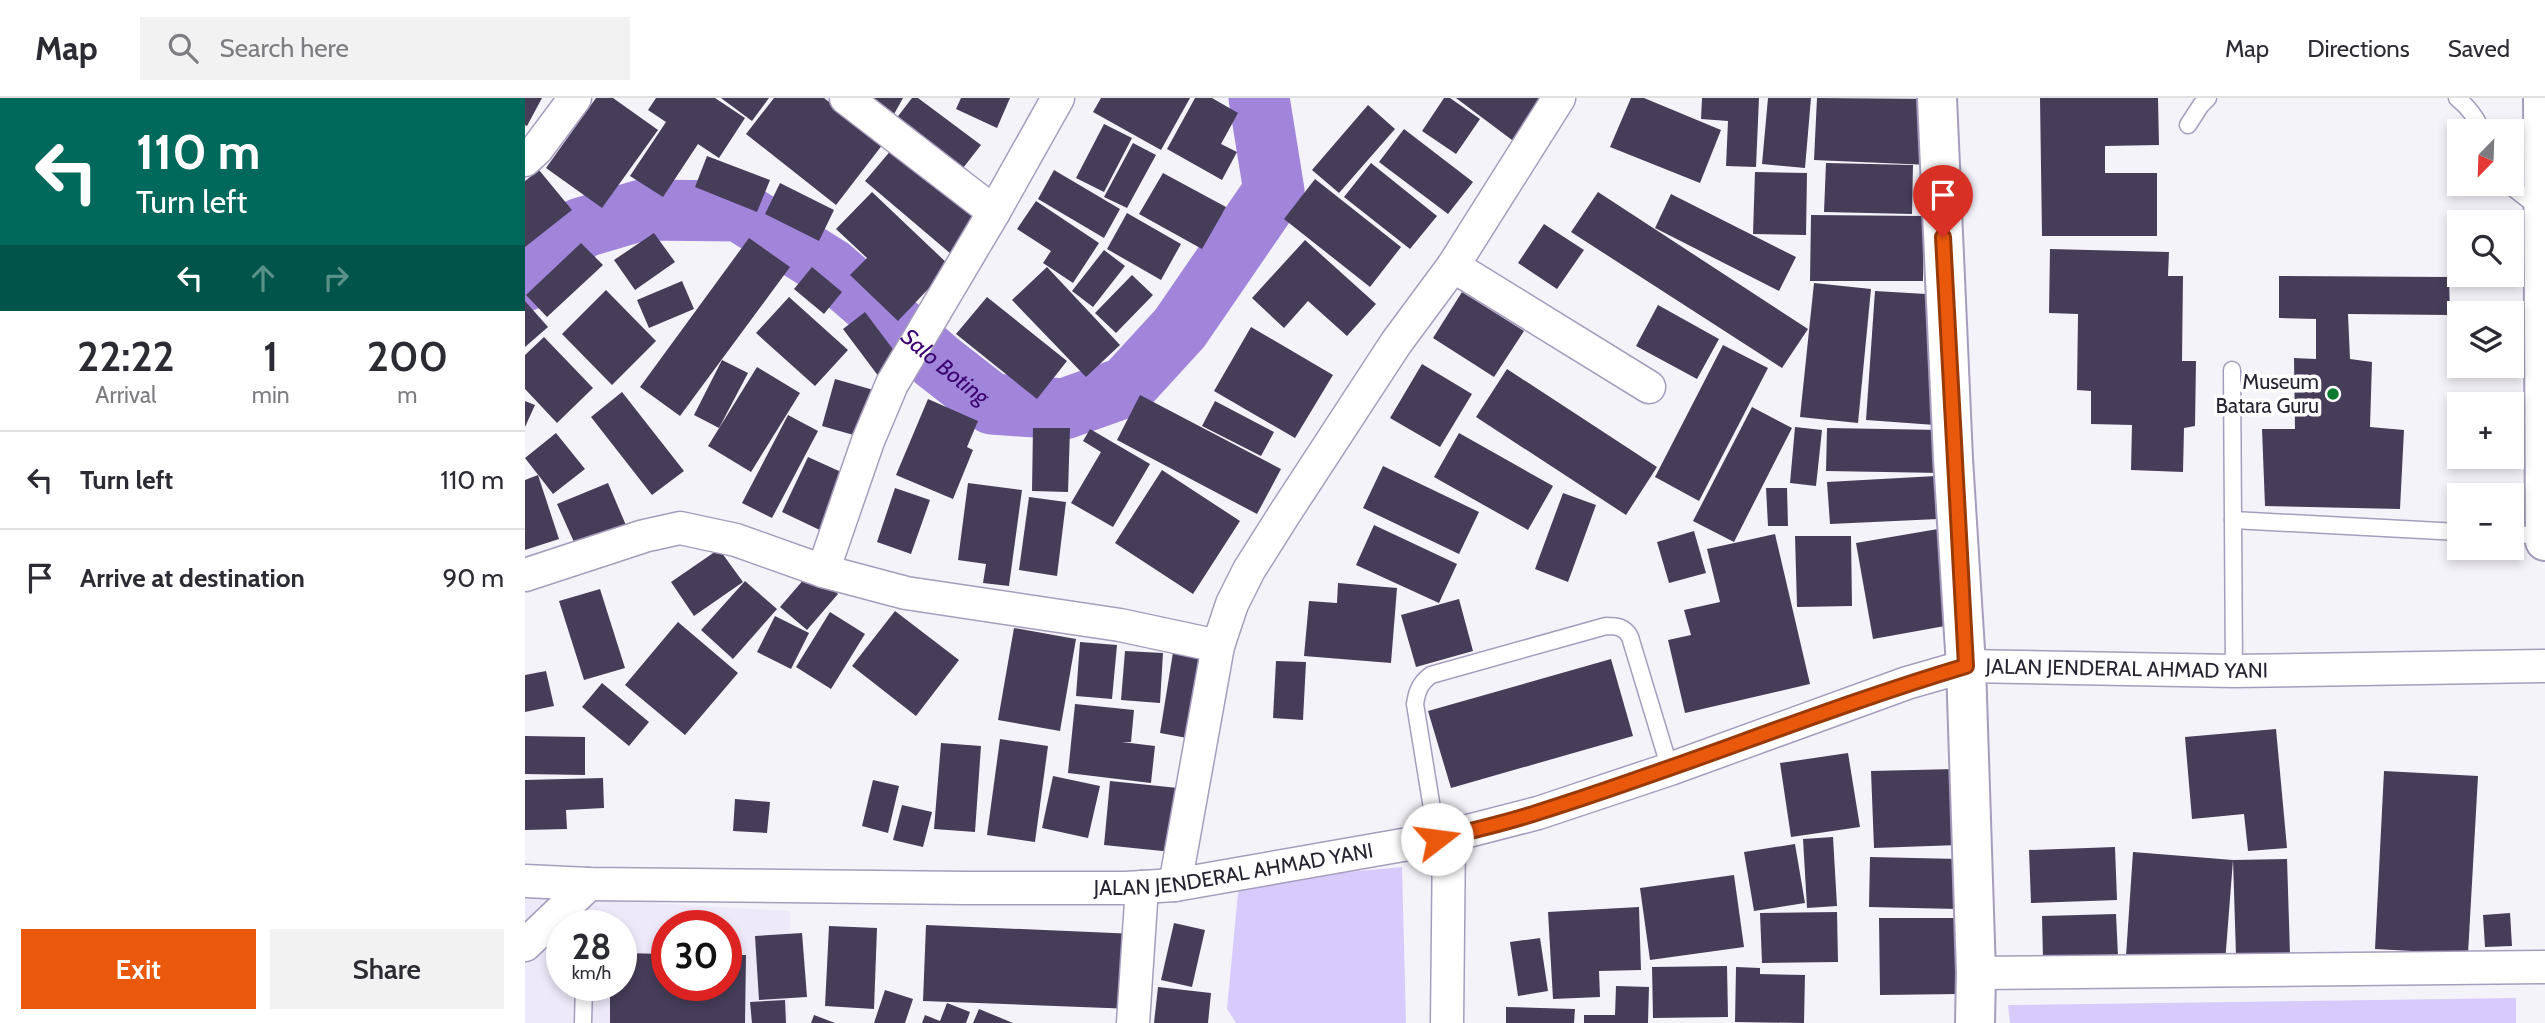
<!DOCTYPE html>
<html lang="en">
<head>
<meta charset="utf-8">
<style>
  body { margin:0; font-family:Cabin,sans-serif; background:#f2f2f3; color:#2b2b33; height:100vh; display:flex; flex-direction:column; font-size:26px; white-space:nowrap }
  * { box-sizing:border-box; margin:0 }
  p { font-size:23px; color:#7c7c81 }
  .icon { flex:none; width:38px; height:38px; fill:none; stroke:currentColor; stroke-width:2; stroke-linecap:round; stroke-linejoin:round }
  .map { position:relative; flex:1; overflow:hidden }
  .drawer { display:flex; flex-direction:column; background:#fff; width:525px }
  .drawer>* { flex:none }
  .top-card { background:#00695c; color:#fff; overflow:hidden }
  .needle { width:46px; rotate:203deg }
  .fabs { position:absolute; left:1922px; top:21px; display:grid; gap:14px }
  .fabs a { display:grid; place-items:center; width:77px; height:77px; border-radius:0px; background:#fff; box-shadow:0 4px 10px #0003; font-size:35px }
  .speed { position:absolute; left:21px; top:812px; display:flex; gap:14px; font-size:35px; font-weight:700; text-align:center }
  .speed>* { display:grid; place-content:center; width:91px; height:91px; border-radius:50%; background:#fff; box-shadow:0 4px 10px #0003; line-height:1 }
  .speed small { font-size:18px; font-weight:400 }
  .speed .limit { border:10px solid #d22; background:#fff; color:#111 }
  .pin { position:absolute; display:grid; place-items:center; width:60px; height:60px; color:#fff; margin:-72px -30px; border-radius:50% 50% 50% 0; rotate:-45deg; box-shadow:0 0 7px #0007 }
  .pin .icon { rotate:45deg }
  .me { position:absolute; width:77px; margin:-38px; rotate:75deg; stroke-linejoin:round; filter:drop-shadow(0 0 5px #0008) }
  .turn { display:flex; align-items:center; gap:24px; height:147px; padding:0 21px; font-size:32px }
  .turn .icon { width:91px; height:91px; stroke-width:2.5 }
  .turn b { display:block; font-size:49px; line-height:60px }
  .lanes { display:flex; align-items:center; height:66px; padding:0 21px; background:#0003; justify-content:center; gap:35px; direction:ltr }
  .lanes .off { opacity:.35 }
  .eta { display:flex; justify-content:space-evenly; align-items:center; height:119px; text-align:center }
  .eta b { font-size:42px; font-weight:600; line-height:49px }
  .button { display:flex; gap:14px; margin-top:auto; padding:14px 21px }
  .button a { flex:1; height:80px; border-radius:0px; background:#ea580c; color:#fff; font-size:28px; font-weight:600; line-height:80px; text-align:center }
  .button a+a { background:#f2f2f3; color:#2b2b33 }
  ul { padding:0; list-style:none }
  li { display:flex; align-items:center; gap:21px; height:98px; padding:0 21px; border-top:2px solid #e1e1e2 }
  li div { flex:1 }
  li b { display:block; font-size:26px }
  li em { font-style:normal }
  header { display:flex; align-items:center; gap:42px; box-sizing:border-box; height:98px; padding:0 35px; background:#fff; border-bottom:2px solid #e1e1e2 }
  header strong { font-size:33px }
  nav { display:flex; gap:38px; margin-inline-start:auto; font-size:24px }
  .search { width:490px; height:63px; background:#f2f2f3; display:flex; align-items:center; gap:18px; box-sizing:border-box; padding:0 24px; border-radius:0px; color:#7c7c81; font-size:26px }
  main { display:flex; flex:1; min-height:0 }
  .map>svg:first-child { display:block }
  .built { fill:#ede9f9; fill-rule:evenodd }
  .green { fill:#d8cbfb }
  .lines { fill:none; stroke-linecap:round; stroke-linejoin:round }
  .river { stroke:#a085da; stroke-width:61 }
  .building { fill:#463e59 }
  .lane-casing { stroke:#a69dbd; stroke-width:19 }
  .street-casing { stroke:#a69dbd; stroke-width:35 }
  .secondary-casing { stroke:#a69dbd; stroke-width:42 }
  .highway-casing { stroke:#a69dbd; stroke-width:42 }
  .lane { stroke:#fff; stroke-width:16 }
  .street { stroke:#fff; stroke-width:32 }
  .secondary { stroke:#fff; stroke-width:38 }
  .highway { stroke:#fff; stroke-width:38 }
  .route-casing { stroke:#983908; stroke-width:18 }
  .route { stroke:#ea580c; stroke-width:12 }
  .poi-dot { fill:#0c7b2f; stroke:#fff; stroke-width:2.5 }
  .labels { text-anchor:middle; stroke-width:7; stroke-linejoin:round; paint-order:stroke }
  .poi-label { font-size:21px; fill:#282431; stroke:#fff; text-anchor:end }
  .street-label { font-size:21px; fill:#282431; stroke:#fff }
  .water-label { font-size:23px; font-style:italic; fill:#3a036f; stroke:#fff }
</style>
</head>
<body>
<header>
<strong>Map</strong>
<div class="search"><svg class="icon" aria-label="search" viewBox="0 0 24 24"><circle cx="10" cy="10" r="6"/><path d="M15 15l6 6"/></svg>Search here</div>
<nav><a>Map</a><a>Directions</a><a>Saved</a></nav>
</header>
<main>
<section class="drawer">
<div class="top-card">
<div class="turn"><svg class="icon" aria-label="left" viewBox="0 0 24 24"><path d="M17 20v-9H6M10 6l-5 5 5 5"/></svg><div><b>110 m</b>Turn left</div></div>
<div class="lanes"><svg class="icon" aria-label="left" viewBox="0 0 24 24"><path d="M17 20v-9H6M10 6l-5 5 5 5"/></svg><svg class="icon off" aria-label="ahead" viewBox="0 0 24 24"><path d="M12 20V5M6 11l6-6 6 6"/></svg><svg class="icon off" aria-label="right" viewBox="0 0 24 24"><path d="M7 20v-9h11M14 6l5 5-5 5"/></svg></div>
</div>
<div class="eta">
<div><b>22:22</b><p>Arrival</p></div>
<div><b>1</b><p>min</p></div>
<div><b>200</b><p>m</p></div>
</div>
<ul>
<li><svg class="icon" aria-label="left" viewBox="0 0 24 24"><path d="M17 20v-9H6M10 6l-5 5 5 5"/></svg><div><b>Turn left</b></div><em>110 m</em></li>
<li><svg class="icon" aria-label="arrive" viewBox="0 0 24 24"><path d="M6 21V4h12l-3 4 3 4H6"/></svg><div><b>Arrive at destination</b></div><em>90 m</em></li>
</ul>
<div class="button"><a>Exit</a><a>Share</a></div>
</section>
<div class="map">
<svg width="2020" height="925" viewBox="0 0 2020 925">
  <rect width="100%" height="100%" fill="#f5f3fa"/>
  <!-- built -->
  <path class="built" d="M0,798L265,813L263,925H0ZM37,828H96V887H37ZM142,828H201V887H142Z"/>
  <!-- green -->
  <g class="green">
    <polygon points="877,769 881,925 711,925 702,911 714,784"/>
    <polygon points="1991,900 1991,925 1485,925 1483,907"/>
  </g>
  <g class="lines">
    <!-- river -->
    <path class="river" id="s1" d="M0,183L56,130L117,112L214,113L305,170L413,264L467,306L539,311L601,289L655,230L749,93L734,0"/>
  </g>
  <!-- building -->
  <g class="building">
    <polygon points="0,0 17,0 2,28 0,27"/>
    <polygon points="71,0 88,0 133,32 77,110 21,70"/>
    <polygon points="131,0 190,0 220,20 194,60 173,46 138,99 105,78 141,24 123,12"/>
    <polygon points="196,0 244,0 227,23"/>
    <polygon points="249,0 299,0 358,46 311,107 221,36"/>
    <polygon points="333,0 378,0 368,18"/>
    <polygon points="387,0 393,0 456,47 431,79 364,30"/>
    <polygon points="436,0 485,0 472,30 431,11"/>
    <polygon points="576,0 665,0 636,52 568,14"/>
    <polygon points="670,0 687,0 713,15 696,46 712,54 697,82 642,51"/>
    <polygon points="919,0 925,0 955,21 931,56 897,33"/>
    <polygon points="931,0 1018,0 987,42"/>
    <polygon points="1106,0 1119,0 1196,32 1175,85 1085,49"/>
    <polygon points="1177,0 1234,0 1231,69 1201,68 1203,23 1176,21"/>
    <polygon points="1243,0 1286,0 1280,70 1237,66"/>
    <polygon points="1292,0 1408,1 1405,67 1289,62"/>
    <polygon points="1515,0 1633,0 1634,47 1580,48 1580,75 1632,75 1632,138 1517,138"/>
    <polygon points="843,7 870,31 814,95 787,72"/>
    <polygon points="579,26 607,40 579,94 551,80"/>
    <polygon points="879,31 948,84 923,116 854,64"/>
    <polygon points="373,44 459,117 426,156 340,83"/>
    <polygon points="608,45 631,57 602,110 579,99"/>
    <polygon points="182,58 245,82 232,114 170,89"/>
    <polygon points="846,65 912,118 885,151 819,99"/>
    <polygon points="1301,65 1388,67 1387,116 1299,114"/>
    <polygon points="14,72 47,112 0,149 0,83"/>
    <polygon points="529,72 595,111 579,140 513,101"/>
    <polygon points="1230,74 1282,75 1281,137 1228,136"/>
    <polygon points="638,75 701,109 677,151 614,116"/>
    <polygon points="790,81 876,149 845,189 759,121"/>
    <polygon points="255,85 309,112 294,143 240,116"/>
    <polygon points="347,94 425,168 373,223 325,177 342,160 311,131"/>
    <polygon points="1073,94 1283,231 1257,270 1046,134"/>
    <polygon points="1146,96 1271,159 1254,193 1130,130"/>
    <polygon points="511,103 574,145 548,185 518,165 526,153 492,131"/>
    <polygon points="602,115 656,146 636,182 582,151"/>
    <polygon points="1286,117 1399,118 1398,183 1285,183"/>
    <polygon points="1019,126 1059,152 1032,191 993,165"/>
    <polygon points="129,135 150,164 110,192 89,162"/>
    <polygon points="224,140 265,169 155,318 115,289"/>
    <polygon points="780,142 851,206 822,238 783,203 759,230 727,200"/>
    <polygon points="56,145 78,167 22,219 1,197"/>
    <polygon points="1525,151 1644,154 1643,178 1658,178 1657,263 1671,263 1670,328 1659,330 1658,374 1606,372 1607,327 1566,326 1566,293 1552,292 1553,216 1524,215"/>
    <polygon points="579,152 600,168 568,209 547,193"/>
    <polygon points="287,169 317,194 299,216 269,191"/>
    <polygon points="522,169 595,247 561,279 487,202"/>
    <polygon points="607,177 628,197 591,235 570,215"/>
    <polygon points="1754,178 1924,179 1925,217 1823,216 1825,261 1847,264 1845,329 1879,332 1875,411 1740,408 1737,331 1770,331 1769,260 1791,261 1791,221 1754,220"/>
    <polygon points="157,183 169,211 124,230 112,202"/>
    <polygon points="1289,185 1346,191 1333,325 1275,319"/>
    <polygon points="81,192 131,243 87,287 37,236"/>
    <polygon points="1350,193 1418,197 1410,327 1341,322"/>
    <polygon points="937,194 999,233 969,279 908,240"/>
    <polygon points="264,199 323,252 290,288 231,235"/>
    <polygon points="462,199 542,263 512,301 431,236"/>
    <polygon points="0,203 23,229 0,249"/>
    <polygon points="1133,207 1194,241 1172,281 1111,248"/>
    <polygon points="340,214 376,262 354,279 318,231"/>
    <polygon points="726,229 808,277 770,340 689,293"/>
    <polygon points="19,239 68,290 32,325 0,291 0,257"/>
    <polygon points="1198,247 1243,270 1174,403 1130,379"/>
    <polygon points="197,262 223,275 194,330 169,317"/>
    <polygon points="897,266 947,296 915,349 865,320"/>
    <polygon points="232,269 275,295 226,374 183,348"/>
    <polygon points="982,271 1132,369 1101,417 951,319"/>
    <polygon points="310,281 352,293 339,340 297,328"/>
    <polygon points="97,294 159,373 127,397 66,319"/>
    <polygon points="615,297 756,371 732,416 592,342"/>
    <polygon points="403,301 453,323 442,349 448,352 428,401 371,377"/>
    <polygon points="0,303 10,307 0,329"/>
    <polygon points="690,303 749,334 736,358 677,328"/>
    <polygon points="1227,309 1267,330 1209,444 1168,423"/>
    <polygon points="263,317 293,333 247,420 217,405"/>
    <polygon points="1270,329 1297,332 1291,388 1265,385"/>
    <polygon points="508,330 545,330 543,394 507,393"/>
    <polygon points="1302,330 1417,332 1417,375 1301,373"/>
    <polygon points="565,331 625,366 588,429 546,405 576,354 558,343"/>
    <polygon points="31,335 60,371 28,396 0,360"/>
    <polygon points="934,335 1028,388 1003,432 909,379"/>
    <polygon points="283,359 325,378 299,434 257,414"/>
    <polygon points="858,368 954,414 934,456 838,410"/>
    <polygon points="637,372 715,423 668,496 590,445"/>
    <polygon points="13,377 34,441 0,452 0,382"/>
    <polygon points="1411,378 1413,421 1305,426 1302,384"/>
    <polygon points="83,385 103,432 53,453 32,406"/>
    <polygon points="443,385 497,392 484,488 458,485 461,466 433,462"/>
    <polygon points="370,390 405,402 386,456 352,444"/>
    <polygon points="1241,390 1262,390 1263,428 1243,428"/>
    <polygon points="1038,395 1071,407 1043,484 1010,471"/>
    <polygon points="504,399 541,404 532,478 494,472"/>
    <polygon points="849,427 932,466 914,505 831,467"/>
    <polygon points="1413,431 1431,526 1348,541 1331,445"/>
    <polygon points="1169,433 1181,475 1144,485 1132,444"/>
    <polygon points="1250,436 1285,586 1160,615 1143,542 1166,537 1159,512 1195,504 1182,451"/>
    <polygon points="1270,438 1326,438 1327,508 1272,509"/>
    <polygon points="194,451 218,484 169,518 146,484"/>
    <polygon points="286,473 313,496 282,532 255,509"/>
    <polygon points="220,483 252,511 208,561 176,532"/>
    <polygon points="813,485 872,490 866,565 779,558 784,503 812,505"/>
    <polygon points="75,491 100,570 59,582 34,503"/>
    <polygon points="934,501 948,553 891,569 876,517"/>
    <polygon points="370,513 434,562 391,618 327,568"/>
    <polygon points="305,514 340,536 306,591 271,569"/>
    <polygon points="250,518 284,535 266,571 232,554"/>
    <polygon points="153,524 213,575 160,637 100,587"/>
    <polygon points="489,530 551,541 535,633 473,622"/>
    <polygon points="650,542 688,548 673,642 635,635"/>
    <polygon points="555,544 592,547 587,601 551,598"/>
    <polygon points="600,553 638,555 635,605 596,602"/>
    <polygon points="1086,561 1108,638 926,690 903,613"/>
    <polygon points="751,563 781,564 778,622 748,620"/>
    <polygon points="21,573 29,608 0,614 0,577"/>
    <polygon points="77,585 124,624 104,648 57,609"/>
    <polygon points="550,606 609,612 606,644 597,644 630,648 626,685 543,675"/>
    <polygon points="1751,631 1762,750 1723,753 1719,716 1667,721 1660,639"/>
    <polygon points="0,638 60,639 60,677 0,676"/>
    <polygon points="475,641 523,648 510,744 462,737"/>
    <polygon points="416,645 456,648 450,734 409,731"/>
    <polygon points="1323,655 1335,729 1266,739 1255,665"/>
    <polygon points="1431,671 1434,747 1349,750 1346,673"/>
    <polygon points="1859,673 1953,678 1943,856 1850,851"/>
    <polygon points="528,678 575,688 563,740 517,730"/>
    <polygon points="78,680 79,710 41,712 42,731 0,732 0,682"/>
    <polygon points="348,682 374,688 363,735 337,728"/>
    <polygon points="585,683 653,690 647,754 579,747"/>
    <polygon points="210,701 245,704 242,735 208,733"/>
    <polygon points="377,707 407,714 398,749 368,742"/>
    <polygon points="1308,739 1312,808 1282,810 1278,741"/>
    <polygon points="1270,746 1280,805 1229,813 1219,754"/>
    <polygon points="1590,749 1592,802 1506,805 1504,752"/>
    <polygon points="1608,754 1708,762 1700,865 1601,858"/>
    <polygon points="1345,759 1434,761 1433,811 1344,809"/>
    <polygon points="1762,761 1765,856 1711,858 1708,762"/>
    <polygon points="1209,777 1219,849 1125,862 1115,790"/>
    <polygon points="1114,809 1116,872 1074,873 1075,899 1028,901 1023,814"/>
    <polygon points="1312,814 1313,864 1237,865 1235,815"/>
    <polygon points="1985,815 1987,848 1960,849 1958,817"/>
    <polygon points="1591,816 1593,858 1518,861 1517,818"/>
    <polygon points="1354,820 1435,820 1435,896 1355,897"/>
    <polygon points="649,825 680,832 667,889 636,882"/>
    <polygon points="401,827 611,836 608,911 398,903"/>
    <polygon points="304,828 352,830 349,911 300,908"/>
    <polygon points="277,835 282,899 234,902 230,838"/>
    <polygon points="1015,840 1023,893 993,898 985,844"/>
    <polygon points="96,855 142,856 142,887 201,887 201,857 221,857 220,925 85,925 85,887 96,887"/>
    <polygon points="1202,868 1203,919 1128,920 1127,869"/>
    <polygon points="1211,869 1235,870 1235,876 1280,877 1279,925 1210,924"/>
    <polygon points="1091,888 1124,889 1123,925 1059,925 1059,917 1090,917"/>
    <polygon points="633,889 686,895 683,925 629,925"/>
    <polygon points="360,892 388,901 380,925 349,925"/>
    <polygon points="260,902 261,925 227,925 225,904"/>
    <polygon points="422,905 445,914 441,925 397,925 400,917 415,923"/>
    <polygon points="981,909 1050,911 1049,925 981,925"/>
    <polygon points="454,911 488,925 448,925"/>
    <polygon points="289,917 310,925 286,925"/>
  </g>
  <g class="lines">
    <!-- lane casing -->
    <g class="lane-casing">
      <g id="lane">
        <path d="M1932,0C1942,8 1953,21 1956,33"/>
        <polyline points="1663,27 1676,7 1683,0"/>
        <polyline points="1983,86 2015,111"/>
        <polyline points="1707,272 1709,573"/>
        <polyline points="1708,422 1934,434"/>
        <polyline points="1986,436 2020,438"/>
        <path d="M912,741L890,606C892,593 895,585 906,577L1081,528C1092,528 1100,529 1105,539L1145,671"/>
        <polyline points="58,925 59,887"/>
      </g>
    </g>
    <!-- street casing -->
    <g class="street-casing">
      <g id="street">
        <polyline points="321,0 469,114 533,0"/>
        <polyline points="0,62 12,51 50,0"/>
        <polyline points="928,168 1124,289"/>
        <polyline points="298,473 343,343 367,286 469,114"/>
        <polyline points="0,477 119,438 155,430 211,442 298,473 381,495 595,527 693,548"/>
        <path id="s2" d="M0,783L64,786L442,790H601L650,787L912,741L1013,715L1145,671L1382,585L1441,568L1709,573L2020,568"/>
        <polyline points="650,787 693,548 707,506 724,472 760,415 871,245 928,168 1034,0"/>
        <polyline points="0,847 64,786"/>
        <polyline points="1451,875 2020,869"/>
        <polyline points="608,925 617,789"/>
        <polyline points="922,925 924,738"/>
      </g>
    </g>
    <!-- secondary casing -->
    <g class="secondary-casing">
      <polyline id="secondary" points="1412,0 1428,361 1441,568 1451,875 1450,925"/>
    </g>
    <!-- highway casing -->
    <g class="highway-casing">
      <polyline id="highway" points="2018,0 2020,443"/>
    </g>
    <!-- lane -->
    <use href="#lane" class="lane"/>
    <!-- street -->
    <use href="#street" class="street"/>
    <!-- secondary -->
    <use href="#secondary" class="secondary"/>
    <!-- highway -->
    <use href="#highway" class="highway"/>
  </g>
  <g class="lines">
    <!-- route casing -->
    <g class="route-casing">
      <path id="route" d="M912,741C946,733 981,725 1014,714C1158,669 1297,611 1441,568L1418,139"/>
    </g>
    <!-- route -->
    <use href="#route" class="route"/>
  </g>
  <!-- markers -->
  <circle class="poi-dot" cx="1808" cy="296" r="7"/>
  <g class="labels">
    <!-- poi labels -->
    <g class="poi-label">
      <text x="1794" y="291">Museum<tspan x="1794" dy="24">Batara Guru</tspan></text>
    </g>
    <!-- street labels -->
    <g class="street-label">
      <text dy="7" stroke="none"><textPath href="#s2" startOffset="1634">JALAN JENDERAL AHMAD YANI</textPath></text>
      <text dy="7" stroke="none"><textPath href="#s2" startOffset="710">JALAN JENDERAL AHMAD YANI</textPath></text>
    </g>
    <!-- water labels -->
    <g class="water-label">
      <text dy="8" stroke="none"><textPath href="#s1" startOffset="497">Salo Boting</textPath></text>
    </g>
  </g>
</svg>
<div class="fabs">
<a><svg class="needle" viewBox="-14 -14 28 28"><path d="M0-13l5 13h-10z" fill="#e53935"/><path d="M0 13l5-13h-10z" fill="#7c7c81"/></svg></a>
<a><svg class="icon" aria-label="search" viewBox="0 0 24 24"><circle cx="10" cy="10" r="6"/><path d="M15 15l6 6"/></svg></a>
<a><svg class="icon" aria-label="layers" viewBox="0 0 24 24"><path d="M12 4l9 5-9 5-9-5zM3 14l9 5 9-5"/></svg></a>
<a>+</a>
<a>−</a>
</div>
<div class="speed"><div>28<small>km/h</small></div><div class="limit">30</div></div>
<div class="pin" style="left:1418px;top:139px;background:#d93025"><svg class="icon" aria-label="arrive" viewBox="0 0 24 24"><path d="M6 21V4h12l-3 4 3 4H6"/></svg></div>
<svg class="me" style="left:912px;top:741px" viewBox="-20 -20 40 40"><circle r="19" fill="#fff"/><path d="M0-13L10 11 0 6-10 11z" fill="#ea580c"/></svg>
</div>
</main>
</body>
</html>
